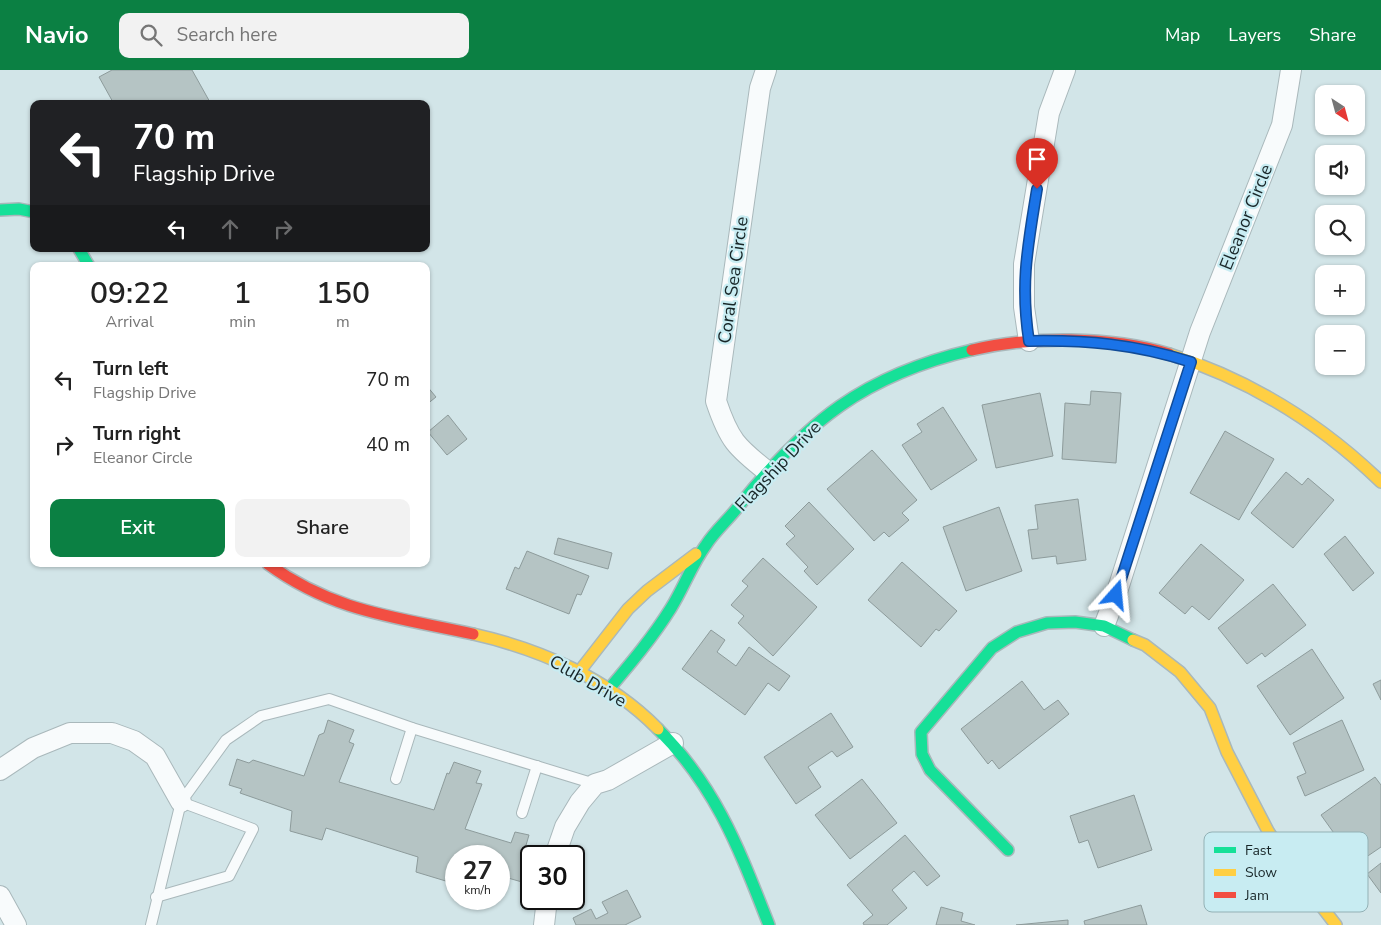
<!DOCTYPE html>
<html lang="en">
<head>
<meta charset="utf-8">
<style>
  body { margin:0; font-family:"Nunito Sans",sans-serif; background:#f2f2f2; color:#222; height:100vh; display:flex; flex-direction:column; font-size:19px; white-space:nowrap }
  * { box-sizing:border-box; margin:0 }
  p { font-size:16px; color:#767676 }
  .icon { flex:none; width:28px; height:28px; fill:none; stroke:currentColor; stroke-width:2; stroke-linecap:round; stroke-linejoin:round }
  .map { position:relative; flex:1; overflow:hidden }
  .sheet { position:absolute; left:30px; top:192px; width:400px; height:305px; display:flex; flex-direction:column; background:#fff; border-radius:10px; box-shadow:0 1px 4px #0004 }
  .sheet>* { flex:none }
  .banner { position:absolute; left:30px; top:30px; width:400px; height:152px; border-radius:10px; box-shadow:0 1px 4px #0004; background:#202124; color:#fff; overflow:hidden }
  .needle { width:32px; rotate:144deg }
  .tools { position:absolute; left:1315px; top:15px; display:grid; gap:10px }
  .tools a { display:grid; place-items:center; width:50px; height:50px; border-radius:10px; background:#fff; box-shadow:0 1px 4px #0004; font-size:25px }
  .speed { position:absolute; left:445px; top:775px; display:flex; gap:10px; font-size:25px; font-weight:700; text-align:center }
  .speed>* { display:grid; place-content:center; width:65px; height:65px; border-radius:50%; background:#fff; box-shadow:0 1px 4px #0004; line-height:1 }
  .speed small { font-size:12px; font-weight:400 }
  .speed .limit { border:2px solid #111; border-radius:8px; background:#fff; color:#111 }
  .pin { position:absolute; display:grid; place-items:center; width:42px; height:42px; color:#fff; margin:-51px -21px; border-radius:50% 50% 50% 0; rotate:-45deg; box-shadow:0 0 5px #0007 }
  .pin .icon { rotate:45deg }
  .me { position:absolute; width:55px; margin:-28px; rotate:18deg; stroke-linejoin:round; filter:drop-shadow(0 0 4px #0008) }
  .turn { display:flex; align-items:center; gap:18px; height:105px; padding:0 20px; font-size:22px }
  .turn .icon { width:65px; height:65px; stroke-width:2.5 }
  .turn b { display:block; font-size:35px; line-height:42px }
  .lanes { display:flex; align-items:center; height:48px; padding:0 20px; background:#0003; justify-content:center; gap:25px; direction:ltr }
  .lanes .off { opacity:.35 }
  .eta { display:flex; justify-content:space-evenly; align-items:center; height:85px; text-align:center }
  .eta b { font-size:30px; font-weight:600; line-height:35px }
  .primary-button { display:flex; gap:10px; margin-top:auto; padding:10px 20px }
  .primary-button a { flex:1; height:58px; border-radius:10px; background:#0b8043; color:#fff; font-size:20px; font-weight:600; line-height:58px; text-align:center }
  .primary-button a+a { background:#f2f2f2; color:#222 }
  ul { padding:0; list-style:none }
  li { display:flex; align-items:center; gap:15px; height:65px; padding:0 20px }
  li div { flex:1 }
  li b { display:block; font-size:19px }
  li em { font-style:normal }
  header { display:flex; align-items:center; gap:30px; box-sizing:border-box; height:70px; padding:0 25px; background:#0b8043; color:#fff }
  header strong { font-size:24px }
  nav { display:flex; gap:28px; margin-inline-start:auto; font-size:18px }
  .search { width:350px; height:45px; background:#f2f2f2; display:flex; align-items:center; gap:12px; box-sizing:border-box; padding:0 18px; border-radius:10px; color:#767676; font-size:19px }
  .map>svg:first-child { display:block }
  .building { fill:#b5c4c4; stroke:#8d9b9b }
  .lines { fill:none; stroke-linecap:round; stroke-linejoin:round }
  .lane-casing { stroke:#a9b8bb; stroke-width:12 }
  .street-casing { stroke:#a9b8bb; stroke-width:22 }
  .fast-casing { stroke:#a9b8bb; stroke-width:14 }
  .slow-casing { stroke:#a9b8bb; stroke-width:14 }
  .jam-casing { stroke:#a9b8bb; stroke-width:14 }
  .lane { stroke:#f8fbfc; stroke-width:10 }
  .street { stroke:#f8fbfc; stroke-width:20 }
  .fast { stroke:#16e098; stroke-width:11 }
  .slow { stroke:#ffcf43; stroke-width:11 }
  .jam { stroke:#f24e42; stroke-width:11 }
  .route-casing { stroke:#114b97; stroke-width:12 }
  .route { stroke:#1a73e8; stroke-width:9 }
  .labels { text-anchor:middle; stroke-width:4.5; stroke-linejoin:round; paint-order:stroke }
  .street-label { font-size:18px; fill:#182628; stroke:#c8ecf2 }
  .key { fill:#c8ecf2; stroke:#93b1b5; stroke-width:1 }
  .key-label { font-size:14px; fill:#182628 }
</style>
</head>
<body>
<header>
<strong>Navio</strong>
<div class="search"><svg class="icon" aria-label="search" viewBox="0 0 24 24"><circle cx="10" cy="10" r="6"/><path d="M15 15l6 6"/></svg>Search here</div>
<nav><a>Map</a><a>Layers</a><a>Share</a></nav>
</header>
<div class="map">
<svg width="1381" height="855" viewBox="0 0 1381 855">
  <rect width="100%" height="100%" fill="#d2e5e8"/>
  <!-- building -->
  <g class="building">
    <polygon points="112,0 192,0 211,34 114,34 99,7"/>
    <polygon points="426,315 436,327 426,335"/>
    <polygon points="1091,321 1121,323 1116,393 1062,389 1065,333 1090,335"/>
    <polygon points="1040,323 1053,386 996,398 982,335"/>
    <polygon points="943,337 977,390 931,420 902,375 922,362 917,354"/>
    <polygon points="448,345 467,369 447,385 428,362"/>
    <polygon points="1225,361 1274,389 1239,450 1190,423"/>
    <polygon points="872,380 917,430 902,443 909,450 889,467 884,462 874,471 827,419"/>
    <polygon points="1286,402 1302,415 1308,408 1334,430 1293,478 1251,443"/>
    <polygon points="1078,429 1086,490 1057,494 1056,486 1032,489 1028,460 1038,459 1035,435"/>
    <polygon points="809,432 854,479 817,515 804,501 808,497 786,474 795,466 785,456"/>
    <polygon points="999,437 1022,501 966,521 943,457"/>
    <polygon points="1345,466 1374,503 1353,521 1324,484"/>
    <polygon points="558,468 612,483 608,499 554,484"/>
    <polygon points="1201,474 1244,510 1209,550 1192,536 1185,544 1159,523"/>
    <polygon points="527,481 589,506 581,525 577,524 569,544 506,519 515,497 519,499"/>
    <polygon points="763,488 817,537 773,586 738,553 744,546 731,535 748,516 742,511"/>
    <polygon points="902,492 957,541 939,561 936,559 921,577 868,530"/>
    <polygon points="1273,514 1306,555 1265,587 1262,583 1247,594 1218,558"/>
    <polygon points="711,560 725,570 717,582 736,596 749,577 790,606 779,621 768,613 745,645 682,599"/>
    <polygon points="1312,579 1344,628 1290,665 1257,616"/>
    <polygon points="1381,610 1381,630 1373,614"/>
    <polygon points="1022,611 1044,640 1058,630 1069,644 999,699 992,690 988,694 961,659"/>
    <polygon points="831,643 853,677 837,687 832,681 808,697 821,717 796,734 764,687"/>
    <polygon points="328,650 354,660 349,672 354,674 339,712 434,740 447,703 449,704 454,692 481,701 476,713 482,714 465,759 511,773 515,762 529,765 524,782 531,784 522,812 508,808 507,811 499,808 499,786 456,786 456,795 454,795 449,812 416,802 418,787 326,758 322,770 290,761 292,741 240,723 242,719 229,715 237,689 249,693 253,690 304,706 319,665 324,663"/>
    <polygon points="1342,650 1364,700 1305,726 1297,707 1306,703 1293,673"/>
    <polygon points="1375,707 1381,715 1381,777 1356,794 1321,745"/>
    <polygon points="862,709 897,753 850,789 815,745"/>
    <polygon points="1134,725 1152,780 1098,798 1088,770 1079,773 1070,746"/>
    <polygon points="905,765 940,806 927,816 914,801 892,820 907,838 887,855 864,855 863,853 873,845 847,815"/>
    <polygon points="1381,793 1381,823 1367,804"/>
    <polygon points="627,820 641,847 625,855 576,855 573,848 591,839 596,849 608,843 602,832"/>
    <polygon points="1141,835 1147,855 1085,855 1084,851"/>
    <polygon points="941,837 963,843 961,851 975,855 936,855"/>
    <polygon points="1068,850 1068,855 1016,855"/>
  </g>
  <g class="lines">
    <!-- lane casing -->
    <g class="lane-casing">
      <g id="lane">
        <polyline points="396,709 412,658"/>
        <polyline points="522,743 537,696"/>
        <polyline points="156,827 229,806 253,759 181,732"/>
        <polyline points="151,855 181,732 226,670 261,646 329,629 412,658 595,714"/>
      </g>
    </g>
    <!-- street casing -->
    <g class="street-casing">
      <g id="street">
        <path d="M766,0L760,18L716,331C729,370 736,377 768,402"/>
        <polyline points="1029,271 1024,237 1024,194 1049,43 1065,0"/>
        <polyline points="1104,556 1116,525 1200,262 1282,55 1291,0"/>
        <polyline points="0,700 33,678 70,663 112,663 134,671 155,686 181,732"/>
        <polyline points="555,786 565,757 580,732 595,714 608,710 673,673"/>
        <polyline points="0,826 16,855"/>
        <polyline points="544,855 547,829"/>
      </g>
    </g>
    <!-- fast casing -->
    <g class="fast-casing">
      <g id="fast">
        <polyline points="0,140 19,139 34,142"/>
        <polyline points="79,179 89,196"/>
        <path d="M609,619C631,593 653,567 671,538C684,517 692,494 706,475C715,461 728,450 738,437C806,352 864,305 972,280"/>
        <path d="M658,659C717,718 739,779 769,855"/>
        <polyline points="1008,780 930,700 922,684 921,662 992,578 1017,562 1047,553 1075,552 1104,556 1133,570"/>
      </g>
    </g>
    <!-- slow casing -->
    <g class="slow-casing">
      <g id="slow">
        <path d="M1169,284C1251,310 1320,353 1381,412"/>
        <path d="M473,564C540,579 609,609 658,659"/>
        <polyline points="1133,570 1145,575 1180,602 1210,638 1227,682 1268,761 1291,797 1336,855"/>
        <polyline points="579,602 628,539 647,521 696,484"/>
      </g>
    </g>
    <!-- jam casing -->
    <g class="jam-casing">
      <g id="jam">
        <path d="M972,280C1031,266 1111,266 1169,284"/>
        <path d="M268,494C334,542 396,547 473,564"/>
      </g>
    </g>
    <!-- lane -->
    <use href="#lane" class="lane"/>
    <!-- street -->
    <use href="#street" class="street"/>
    <!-- fast -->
    <use href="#fast" class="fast"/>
    <!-- slow -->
    <use href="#slow" class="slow"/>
    <!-- jam -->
    <use href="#jam" class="jam"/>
  </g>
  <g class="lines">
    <!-- route casing -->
    <g class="route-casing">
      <path id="route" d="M1037,119C1028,175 1020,213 1029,271C1087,270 1135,274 1191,292L1116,525"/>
    </g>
    <!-- route -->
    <use href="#route" class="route"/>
  </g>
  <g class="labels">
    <!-- street labels -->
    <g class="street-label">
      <text transform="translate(1246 147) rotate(-68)" y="6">Eleanor Circle</text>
      <text transform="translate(733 210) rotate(-82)" y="6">Coral Sea Circle</text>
      <text transform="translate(778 396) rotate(-47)" y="6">Flagship Drive</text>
      <text transform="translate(588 611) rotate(30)" y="6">Club Drive</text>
    </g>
  </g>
  <!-- legend -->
  <rect x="1204" y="762" width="164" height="80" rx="8" class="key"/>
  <rect x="1214" y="777" width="22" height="6" fill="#16e098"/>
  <rect x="1214" y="799" width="22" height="7" fill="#ffcf43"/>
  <rect x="1214" y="822" width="22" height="6" fill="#f24e42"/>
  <g class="key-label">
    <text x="1245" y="785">Fast</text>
    <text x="1245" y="807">Slow</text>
    <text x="1245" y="830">Jam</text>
  </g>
</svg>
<div class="tools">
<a><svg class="needle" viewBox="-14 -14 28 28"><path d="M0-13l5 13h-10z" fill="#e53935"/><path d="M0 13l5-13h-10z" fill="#767676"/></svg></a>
<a><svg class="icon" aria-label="sound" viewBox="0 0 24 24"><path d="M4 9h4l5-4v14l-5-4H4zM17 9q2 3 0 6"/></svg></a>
<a><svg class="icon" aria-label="search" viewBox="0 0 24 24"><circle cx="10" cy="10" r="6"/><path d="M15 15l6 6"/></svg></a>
<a>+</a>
<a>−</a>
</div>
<div class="speed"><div>27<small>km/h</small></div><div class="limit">30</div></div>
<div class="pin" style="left:1037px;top:119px;background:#d93025"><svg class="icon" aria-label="arrive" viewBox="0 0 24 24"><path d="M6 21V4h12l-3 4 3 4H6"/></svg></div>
<svg class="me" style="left:1116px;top:525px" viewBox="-20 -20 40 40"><path d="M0-17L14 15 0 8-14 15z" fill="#1a73e8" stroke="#fff" stroke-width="4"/></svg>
<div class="banner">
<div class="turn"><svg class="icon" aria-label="left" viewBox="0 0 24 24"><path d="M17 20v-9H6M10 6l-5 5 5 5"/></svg><div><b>70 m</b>Flagship Drive</div></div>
<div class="lanes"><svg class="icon" aria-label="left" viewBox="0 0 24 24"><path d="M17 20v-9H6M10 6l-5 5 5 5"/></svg><svg class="icon off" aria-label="ahead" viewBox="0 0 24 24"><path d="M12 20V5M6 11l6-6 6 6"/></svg><svg class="icon off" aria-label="right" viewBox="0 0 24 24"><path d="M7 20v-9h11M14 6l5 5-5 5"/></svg></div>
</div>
<section class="sheet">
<div class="eta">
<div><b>09:22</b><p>Arrival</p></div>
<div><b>1</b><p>min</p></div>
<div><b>150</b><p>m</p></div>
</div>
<ul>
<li><svg class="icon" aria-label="left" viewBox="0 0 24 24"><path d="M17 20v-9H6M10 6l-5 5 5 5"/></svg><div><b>Turn left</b><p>Flagship Drive</p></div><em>70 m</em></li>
<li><svg class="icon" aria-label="right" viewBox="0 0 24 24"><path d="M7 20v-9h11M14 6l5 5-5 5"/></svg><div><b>Turn right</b><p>Eleanor Circle</p></div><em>40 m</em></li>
</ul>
<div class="primary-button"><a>Exit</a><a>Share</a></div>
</section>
</div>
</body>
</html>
